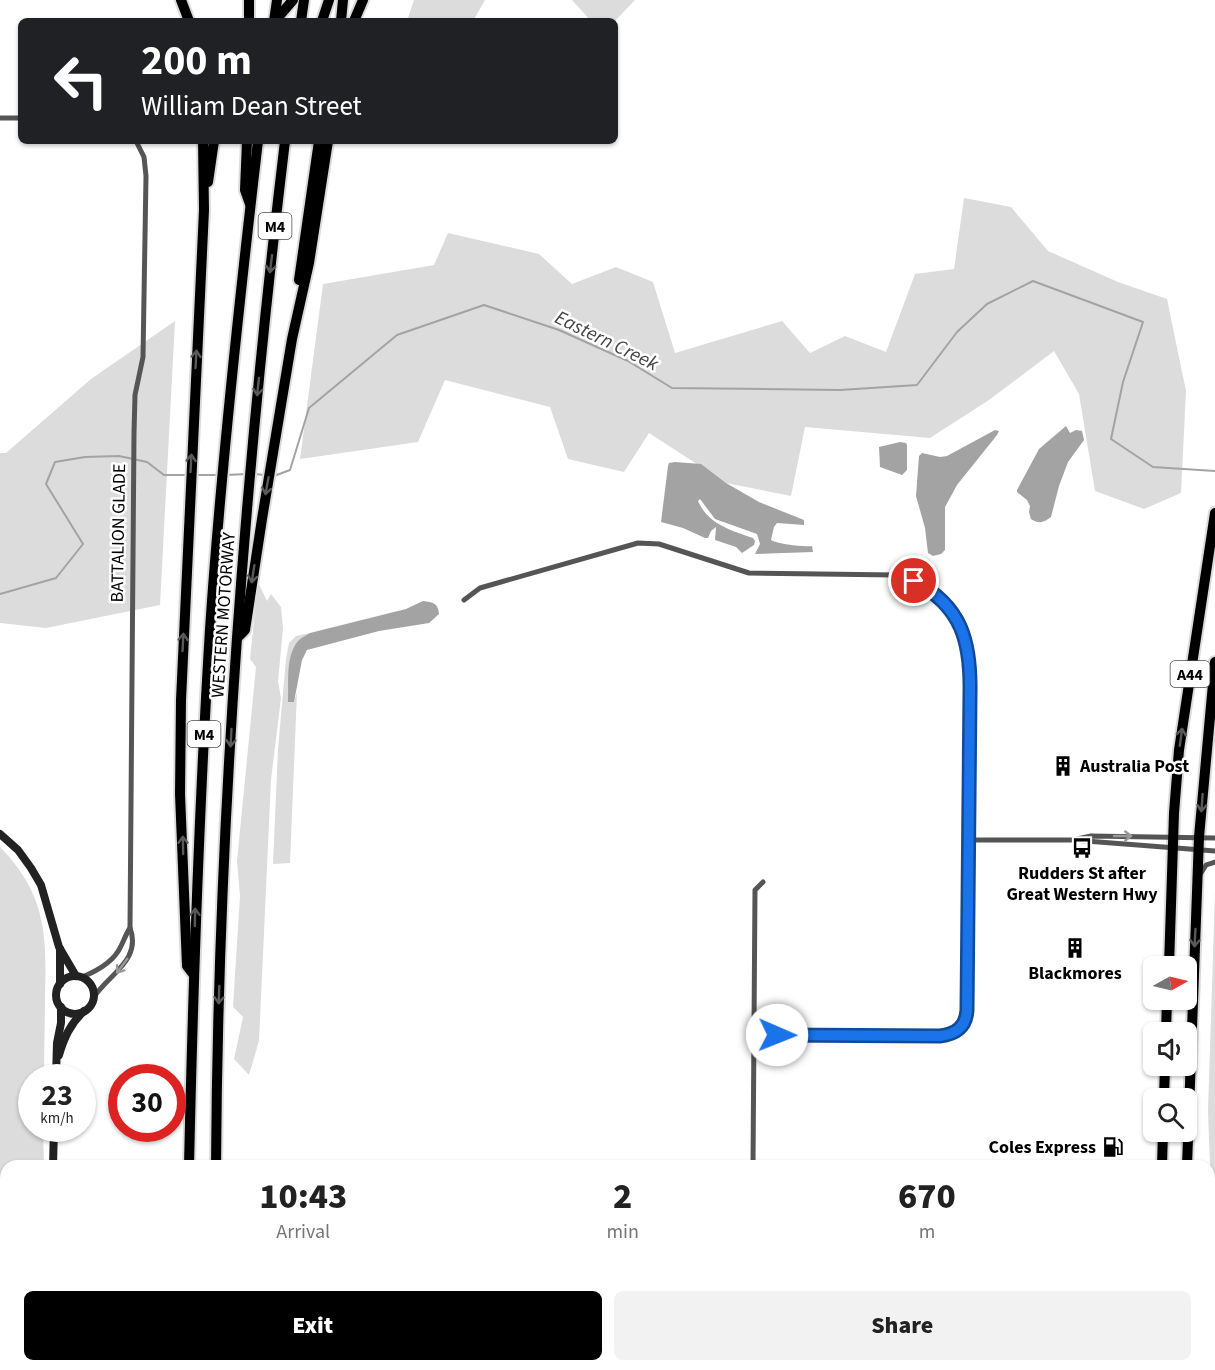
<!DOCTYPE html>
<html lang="en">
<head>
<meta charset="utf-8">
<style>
  body { margin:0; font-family:"Source Sans 3",sans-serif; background:#f2f2f2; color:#222; height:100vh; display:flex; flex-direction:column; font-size:22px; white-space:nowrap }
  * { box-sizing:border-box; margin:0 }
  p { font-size:20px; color:#767676 }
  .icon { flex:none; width:33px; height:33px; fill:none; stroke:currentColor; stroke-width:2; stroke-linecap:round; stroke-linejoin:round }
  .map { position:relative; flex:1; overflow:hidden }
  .drawer { position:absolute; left:0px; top:1160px; width:1215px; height:212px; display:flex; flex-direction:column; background:#fff; border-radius:18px 18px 0 0; box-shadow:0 2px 4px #0004 }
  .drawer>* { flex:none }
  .banner { position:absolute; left:18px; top:18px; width:600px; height:126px; border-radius:9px; box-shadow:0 2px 4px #0004; background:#202124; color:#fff; overflow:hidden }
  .needle { width:39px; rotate:82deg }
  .tools { position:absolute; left:1143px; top:956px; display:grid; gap:12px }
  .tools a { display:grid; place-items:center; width:54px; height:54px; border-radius:9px; background:#fff; box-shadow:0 2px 4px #0004; font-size:30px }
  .speed { position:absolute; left:18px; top:1064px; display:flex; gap:12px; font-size:30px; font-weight:700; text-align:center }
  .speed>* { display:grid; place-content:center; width:78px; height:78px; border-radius:50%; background:#fff; box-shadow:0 2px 4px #0004; line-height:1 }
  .speed small { font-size:15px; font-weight:400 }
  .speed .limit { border:9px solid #d22; background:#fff; color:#111 }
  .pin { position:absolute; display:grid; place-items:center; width:51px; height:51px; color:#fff; margin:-26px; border:3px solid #fff; border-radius:50%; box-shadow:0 2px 6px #0007 }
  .me { position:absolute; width:66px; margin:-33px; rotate:91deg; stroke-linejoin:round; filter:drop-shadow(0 0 4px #0008) }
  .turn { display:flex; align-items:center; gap:21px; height:126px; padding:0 24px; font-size:27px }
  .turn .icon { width:78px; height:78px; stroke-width:2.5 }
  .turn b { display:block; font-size:42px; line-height:51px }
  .eta { display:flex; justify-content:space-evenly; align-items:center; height:102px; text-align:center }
  .eta b { font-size:36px; font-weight:800; line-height:42px }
  .action { display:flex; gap:12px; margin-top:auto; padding:12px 24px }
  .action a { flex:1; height:69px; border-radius:9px; background:#000; color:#fff; font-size:24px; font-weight:800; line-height:69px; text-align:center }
  .action a+a { background:#f2f2f2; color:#222 }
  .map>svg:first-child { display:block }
  .green { fill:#dcdcdc }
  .water { fill:#a3a3a3 }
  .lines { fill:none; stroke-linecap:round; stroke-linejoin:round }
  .stream { stroke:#a3a3a3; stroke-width:2 }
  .primary-casing { stroke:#dbdbdb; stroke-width:12 }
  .highway-casing { stroke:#dbdbdb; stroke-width:14 }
  .street { stroke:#555; stroke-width:5 }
  .secondary { stroke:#222; stroke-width:8 }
  .primary { stroke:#000; stroke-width:9 }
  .highway { stroke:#000; stroke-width:10 }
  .oneway { stroke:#595959 }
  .oneway2 { stroke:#999 }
  .route-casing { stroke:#114b97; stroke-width:15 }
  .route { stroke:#1a73e8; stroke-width:10 }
  .labels { text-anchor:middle; stroke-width:5; stroke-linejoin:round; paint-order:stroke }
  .shield { fill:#fff; stroke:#4c4c4c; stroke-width:1.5 }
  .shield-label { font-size:16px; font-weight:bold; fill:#000 }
  .street-label { font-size:18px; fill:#000; stroke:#fff }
  .poi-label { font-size:18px; font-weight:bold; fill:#000; stroke:#fff }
  .water-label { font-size:20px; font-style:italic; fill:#444; stroke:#fff }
</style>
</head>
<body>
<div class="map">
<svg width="1215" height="1370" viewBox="0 0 1215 1370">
  <rect width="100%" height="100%" fill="#fff"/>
  <!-- green -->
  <g class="green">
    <polygon points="414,0 485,0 473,21 407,21"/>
    <polygon points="572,0 635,0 615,21 591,21"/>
    <polygon points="964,198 1011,207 1048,251 1118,282 1167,299 1186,391 1181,493 1144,509 1095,491 1079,394 1054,351 989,400 930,438 805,427 791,496 726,483 649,433 624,472 568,459 550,407 445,380 418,442 300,459 323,284 434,265 448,233 539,254 572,284 616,267 653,282 675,353 782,321 810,353 845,336 886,352 915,274 954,269"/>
    <polygon points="175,321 160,605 46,628 0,623 0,453 6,453 91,379"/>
    <polygon points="258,582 267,601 271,594 281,607 283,629 278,681 281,698 271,780 259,1041 249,1075 234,1059 243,1017 233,1007 240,896 237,861 256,667 250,659"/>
    <polygon points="310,633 298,641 294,702 297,692 290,863 273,864 278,749 286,659 289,643 296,636"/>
    <path d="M0,847C45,893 47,933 45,993C45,1021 44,1049 44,1077H32V1128H43L44,1165L6,1166V1365H34V1370H0Z"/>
    <polygon points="1215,892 1215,1200 1211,1193 1208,1111"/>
  </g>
  <!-- water -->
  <g class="water">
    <path d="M1066,426L1070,433L1076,430L1082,431L1084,440L1068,462L1059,486L1051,517C1043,523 1039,524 1031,519L1029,512L1030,506L1027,500L1017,492V490L1039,449Z"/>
    <polygon points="995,430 999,431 997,435 957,485 945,507 945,550 941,554 933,556 928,553 925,528 916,496 919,456 922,453 940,457 947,456"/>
    <polygon points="900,442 906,443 907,445 907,470 902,475 880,467 879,447"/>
    <path d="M675,462L701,464L726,483L759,502L804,520V525L777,523L774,527L771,540C777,544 804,547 812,546L813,552L755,554L760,544L757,534L715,519L700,499L698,501C708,524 730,530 753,538L755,541L754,545L742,553L736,547L715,540L716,527L711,531L708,538H705L683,528L661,522L668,466L669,463Z"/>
    <path d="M423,601C433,602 438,603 439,614L429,623L379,631L307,650L302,660L294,702H288C289,683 285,657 298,641C301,638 306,635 310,633L406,609Z"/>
  </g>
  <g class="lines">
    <!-- stream -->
    <g class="stream">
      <polyline points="253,474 265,475"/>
      <polyline points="196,475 217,475"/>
      <polyline points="226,475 247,474"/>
      <polyline points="274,476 290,470 309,408 397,335 484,305 559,330 628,361 672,388 840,390 917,385 957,332 987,304 1033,281 1143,322 1123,382 1111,439 1153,467 1215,471"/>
      <polyline points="0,594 56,578 83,544 46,484 55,462 85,457 119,456 147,462 164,475 187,475"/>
    </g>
    <!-- primary casing -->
    <g class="primary-casing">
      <g id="primary">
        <polyline points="1209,1244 1215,1242"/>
        <polyline points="1209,1258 1215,1256"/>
      </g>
    </g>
    <!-- highway casing -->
    <g class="highway-casing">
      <g id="highway">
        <polyline points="181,0 189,21"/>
        <polyline points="249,21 249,0"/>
        <polyline points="274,21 277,0"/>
        <polyline points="275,21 293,0"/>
        <polyline points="301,21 304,0"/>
        <polyline points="322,21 329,0"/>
        <polyline points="341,21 343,0"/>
        <polyline points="354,21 363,0"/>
        <polyline points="247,141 245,190 250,204"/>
        <polyline points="208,182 214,141"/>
        <polyline points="299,280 319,141"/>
        <polyline points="238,637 245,630 262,519 292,339 309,263 328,141"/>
        <polyline points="1169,966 1174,813 1179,750 1215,513"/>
        <polyline points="194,975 187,966 180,794 181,700 204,210 203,141"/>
        <polyline points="1166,1032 1167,999"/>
        <polyline points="1164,1098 1165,1065"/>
        <path d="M189,1166C193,986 199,808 210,629C221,466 239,303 258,141"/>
        <path d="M216,1166C218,823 244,481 285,141"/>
        <polyline points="1162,1166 1163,1131"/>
        <polyline points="1187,1166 1199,837 1215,662"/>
        <polyline points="189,1365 189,1370"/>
        <polyline points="216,1365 216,1370"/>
        <polyline points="1155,1370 1155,1365"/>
        <polyline points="1179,1370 1179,1365"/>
      </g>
    </g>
    <!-- street -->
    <g class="street">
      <polyline points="0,118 21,118"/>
      <path d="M464,600L480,588L638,543L659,544L749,573L896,575C949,588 966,623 970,674L967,1010C966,1027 956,1034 940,1036L754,1034"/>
      <polyline points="1077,839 1091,836 1215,838"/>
      <polyline points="968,840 1073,840 1215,851"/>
      <polyline points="1201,873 1206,865 1215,862"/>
      <path d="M82,977C97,971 114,962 121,946C124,940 126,934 130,928"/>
      <path d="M94,997C109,974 142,960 130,928L134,433L135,395L143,357L146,176L144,157L136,141"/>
      <polyline points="753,1166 755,890 763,882"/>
      <polyline points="55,1365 55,1370"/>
      <polyline points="750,1370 750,1365"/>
    </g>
    <!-- secondary -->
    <g class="secondary">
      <polyline points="0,834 18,850 31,868 41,885 59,947 76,976"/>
      <polyline points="60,949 60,984"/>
      <circle cx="75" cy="995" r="19"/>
      <path d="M59,1055C64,1038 70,1024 84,1011"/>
      <polyline points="56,1077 57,1043 61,1023 61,1007"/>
      <polyline points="53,1166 54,1128"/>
    </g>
    <!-- primary -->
    <use href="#primary" class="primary"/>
    <!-- highway -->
    <use href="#highway" class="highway"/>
  </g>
  <!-- one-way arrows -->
  <defs><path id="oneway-shaft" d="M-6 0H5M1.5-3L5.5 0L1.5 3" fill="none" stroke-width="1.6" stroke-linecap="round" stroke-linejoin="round" transform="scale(1.5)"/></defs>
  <g class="oneway">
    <use href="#oneway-shaft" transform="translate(271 264) rotate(97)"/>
    <use href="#oneway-shaft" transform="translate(196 359) rotate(-87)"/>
    <use href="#oneway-shaft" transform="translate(258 387) rotate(96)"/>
    <use href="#oneway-shaft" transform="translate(191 463) rotate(-87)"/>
    <use href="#oneway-shaft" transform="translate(267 486) rotate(100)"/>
    <use href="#oneway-shaft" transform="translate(253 574) rotate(99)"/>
    <use href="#oneway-shaft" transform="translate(183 642) rotate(-87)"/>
    <use href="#oneway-shaft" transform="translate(1181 737) rotate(-82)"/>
    <use href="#oneway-shaft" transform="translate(231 738) rotate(93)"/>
    <use href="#oneway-shaft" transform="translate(1202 803) rotate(94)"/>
    <use href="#oneway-shaft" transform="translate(183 845) rotate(-91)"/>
    <use href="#oneway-shaft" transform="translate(195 917) rotate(-89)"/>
    <use href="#oneway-shaft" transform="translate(1195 938) rotate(93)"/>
    <use href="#oneway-shaft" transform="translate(219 995) rotate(92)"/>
  </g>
  <g class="oneway2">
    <use href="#oneway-shaft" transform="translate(1123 836)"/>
    <use href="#oneway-shaft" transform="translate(122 966) rotate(126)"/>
  </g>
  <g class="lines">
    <!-- route casing -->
    <g class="route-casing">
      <path id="route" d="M777,1035L940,1036C956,1034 966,1027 967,1010L970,693C971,642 962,606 914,581"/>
    </g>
    <!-- route -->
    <use href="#route" class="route"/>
  </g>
  <!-- icons -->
  <defs>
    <g id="building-bare" transform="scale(1.62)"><path d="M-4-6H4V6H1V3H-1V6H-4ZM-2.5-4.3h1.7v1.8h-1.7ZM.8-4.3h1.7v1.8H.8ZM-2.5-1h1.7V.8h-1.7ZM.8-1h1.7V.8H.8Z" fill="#000" stroke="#fff" stroke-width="2.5" paint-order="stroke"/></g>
    <g id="bus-bare" transform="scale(1.62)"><path d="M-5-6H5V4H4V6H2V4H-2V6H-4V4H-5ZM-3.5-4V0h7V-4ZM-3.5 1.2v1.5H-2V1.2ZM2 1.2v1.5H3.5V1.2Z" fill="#000" stroke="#fff" stroke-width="2.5" paint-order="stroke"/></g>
    <g id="fuel-bare" transform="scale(1.62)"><path d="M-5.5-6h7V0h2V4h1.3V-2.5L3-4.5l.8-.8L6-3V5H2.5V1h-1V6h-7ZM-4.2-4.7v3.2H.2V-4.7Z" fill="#000" stroke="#fff" stroke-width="2.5" paint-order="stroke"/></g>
  </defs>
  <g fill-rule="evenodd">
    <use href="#building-bare" x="1063" y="766"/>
    <use href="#bus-bare" x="1082" y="848"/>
    <use href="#building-bare" x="1075" y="948"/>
    <use href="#fuel-bare" x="1113" y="1147"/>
  </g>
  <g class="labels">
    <!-- shield labels -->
    <g class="shield">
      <rect x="258.5" y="213" width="33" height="26" rx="4.5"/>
      <rect x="1170.5" y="661" width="39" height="26" rx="4.5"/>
      <rect x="187.5" y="721" width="33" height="26" rx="4.5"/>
    </g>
    <g class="shield-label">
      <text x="275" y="232">M4</text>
      <text x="1190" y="680">A44</text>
      <text x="204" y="740">M4</text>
    </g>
    <!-- street labels -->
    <g class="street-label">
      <text transform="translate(118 533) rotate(-89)" y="6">BATTALION GLADE</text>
      <text transform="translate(223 615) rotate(-86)" y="6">WESTERN MOTORWAY</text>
    </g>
    <!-- poi labels -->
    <g class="poi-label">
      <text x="1080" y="772" text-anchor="start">Australia Post</text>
      <text x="1082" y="879">Rudders St after<tspan x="1082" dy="21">Great Western Hwy</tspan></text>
      <text x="1075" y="979">Blackmores</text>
      <text x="1096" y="1153" text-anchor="end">Coles Express</text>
    </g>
    <!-- water labels -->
    <g class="water-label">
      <text transform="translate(607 340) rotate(26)" y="7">Eastern Creek</text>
    </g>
  </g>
</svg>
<div class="tools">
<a><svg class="needle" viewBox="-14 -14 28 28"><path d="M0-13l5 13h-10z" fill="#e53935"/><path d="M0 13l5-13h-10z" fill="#767676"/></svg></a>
<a><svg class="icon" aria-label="sound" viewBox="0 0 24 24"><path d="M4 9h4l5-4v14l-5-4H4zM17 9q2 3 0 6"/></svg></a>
<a><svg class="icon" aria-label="search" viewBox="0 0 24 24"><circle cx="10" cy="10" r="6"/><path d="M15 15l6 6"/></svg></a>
</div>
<div class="speed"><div>23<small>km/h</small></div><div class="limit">30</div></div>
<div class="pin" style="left:914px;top:581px;background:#d93025"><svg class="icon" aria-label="arrive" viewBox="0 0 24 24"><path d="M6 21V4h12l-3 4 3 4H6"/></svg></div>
<svg class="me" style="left:777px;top:1035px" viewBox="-20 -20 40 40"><circle r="19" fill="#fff"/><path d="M0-13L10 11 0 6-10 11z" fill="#1a73e8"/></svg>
<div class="banner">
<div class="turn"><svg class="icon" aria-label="left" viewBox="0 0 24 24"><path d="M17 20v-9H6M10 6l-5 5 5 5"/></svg><div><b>200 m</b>William Dean Street</div></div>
</div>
<section class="drawer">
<div class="eta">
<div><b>10:43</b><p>Arrival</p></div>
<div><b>2</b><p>min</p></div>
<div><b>670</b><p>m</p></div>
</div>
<div class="action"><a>Exit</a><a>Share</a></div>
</section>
</div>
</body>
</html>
